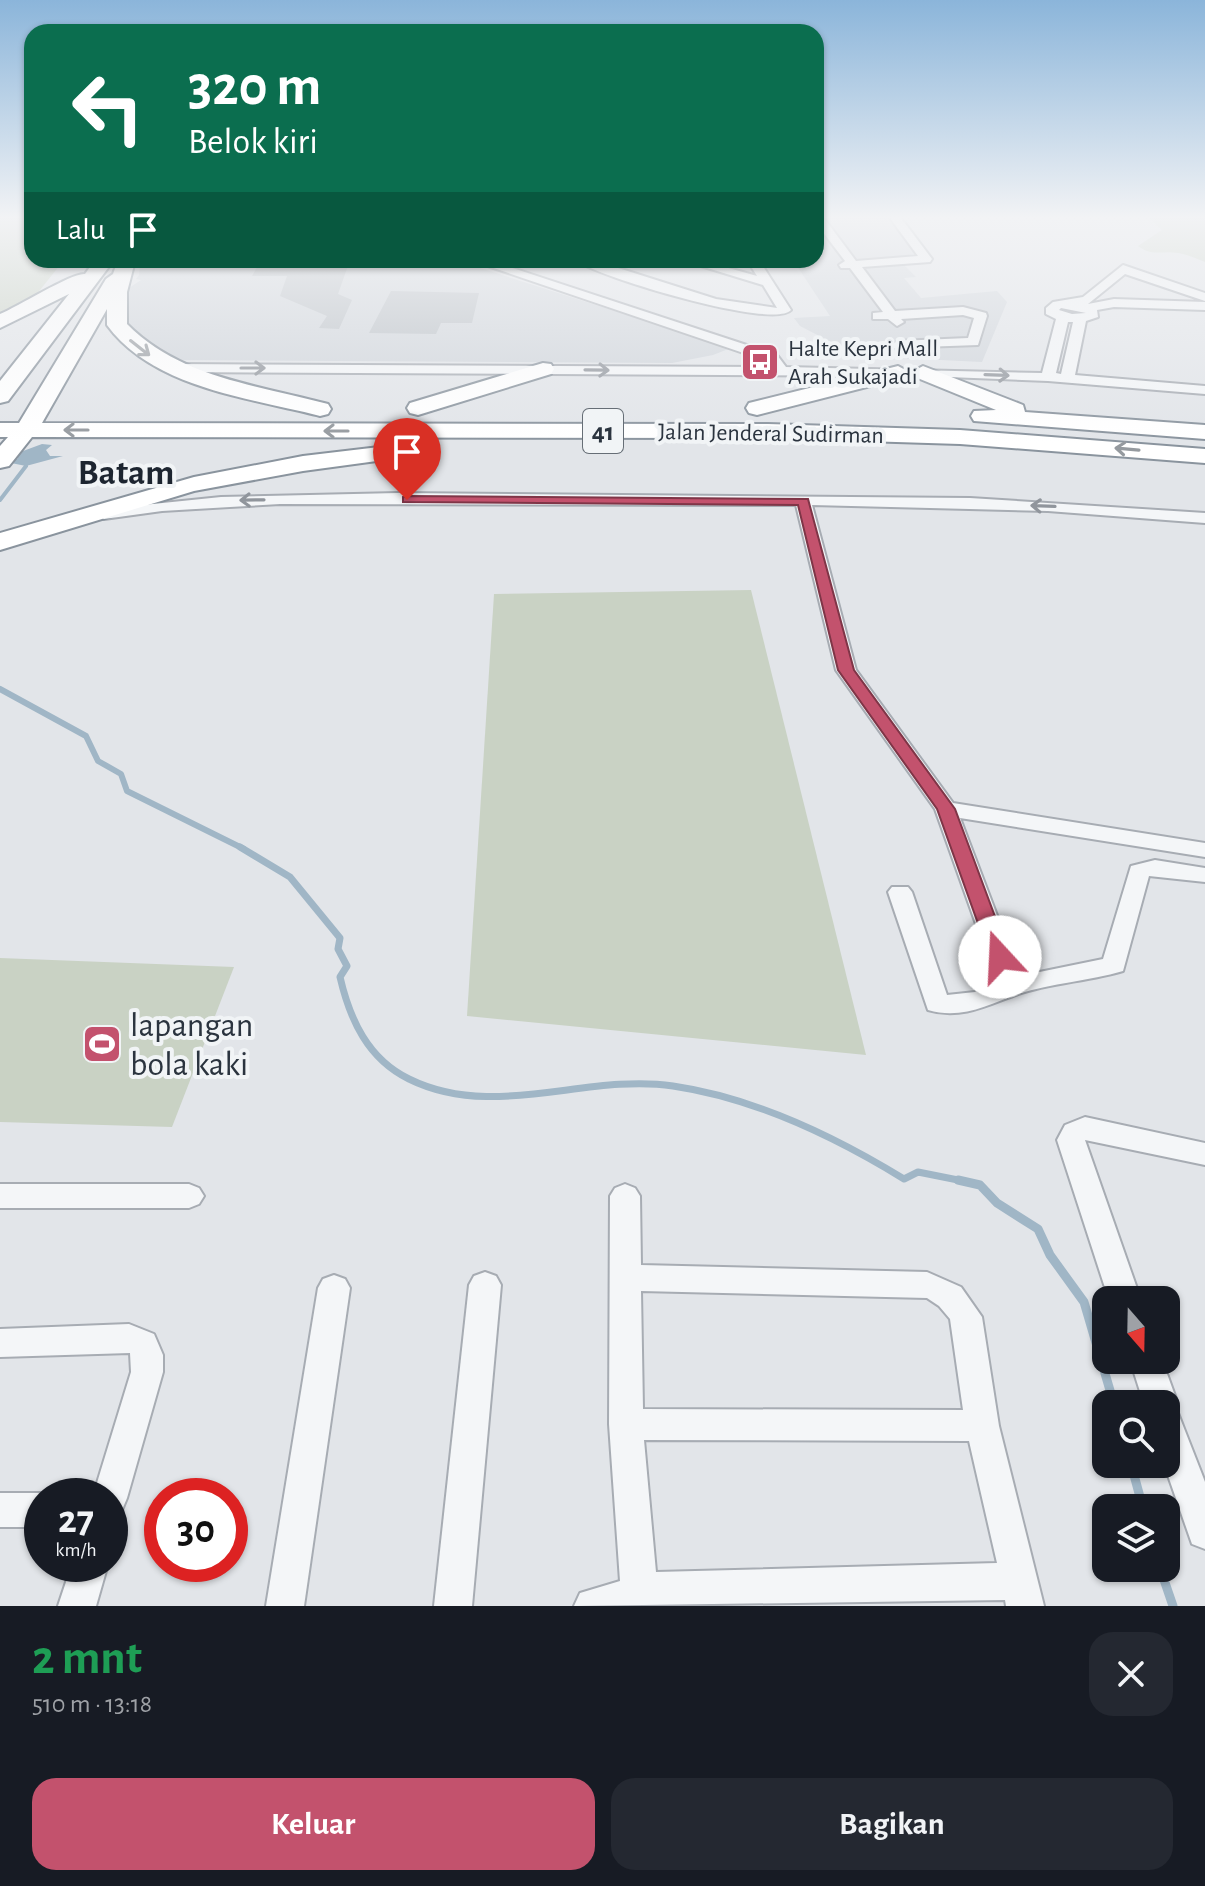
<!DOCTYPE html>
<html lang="id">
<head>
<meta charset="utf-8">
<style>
  body { margin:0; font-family:"Alegreya Sans",sans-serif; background:#242831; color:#f1f3f6; height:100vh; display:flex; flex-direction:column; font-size:30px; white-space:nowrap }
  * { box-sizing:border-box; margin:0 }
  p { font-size:26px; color:#9ea1a6 }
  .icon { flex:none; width:44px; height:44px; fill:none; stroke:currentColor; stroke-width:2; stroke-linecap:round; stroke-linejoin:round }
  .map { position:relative; height:1606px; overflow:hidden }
  .side { display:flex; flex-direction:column; background:#171b24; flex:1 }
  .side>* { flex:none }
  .banner { position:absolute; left:24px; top:24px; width:800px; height:244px; border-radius:24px; box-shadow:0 2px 6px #0004; background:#0b6e4f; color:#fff; overflow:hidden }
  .needle { width:52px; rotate:160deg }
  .buttons { position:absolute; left:1092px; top:1286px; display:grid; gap:16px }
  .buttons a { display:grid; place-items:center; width:88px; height:88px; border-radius:16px; background:#171b24; box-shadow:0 2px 6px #0004; font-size:40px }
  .speed { position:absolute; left:24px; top:1478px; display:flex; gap:16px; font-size:40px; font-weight:700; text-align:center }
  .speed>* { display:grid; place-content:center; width:104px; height:104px; border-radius:50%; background:#171b24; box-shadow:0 2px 6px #0004; line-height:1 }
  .speed small { font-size:20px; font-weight:400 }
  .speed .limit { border:12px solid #d22; background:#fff; color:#111 }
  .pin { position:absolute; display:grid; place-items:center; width:68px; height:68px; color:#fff; margin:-82px -34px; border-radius:50% 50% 50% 0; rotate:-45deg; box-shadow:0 0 8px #0007 }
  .pin .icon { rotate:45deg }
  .me { position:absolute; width:88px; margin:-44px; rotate:340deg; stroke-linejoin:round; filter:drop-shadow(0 0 6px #0008) }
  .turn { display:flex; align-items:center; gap:28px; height:168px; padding:0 32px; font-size:36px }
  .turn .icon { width:104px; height:104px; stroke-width:2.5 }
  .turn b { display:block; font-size:56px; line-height:68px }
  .then { display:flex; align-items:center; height:76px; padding:0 32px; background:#0003; gap:16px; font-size:30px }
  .round { display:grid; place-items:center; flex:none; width:84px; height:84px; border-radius:24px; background:#242831 }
  .overview { display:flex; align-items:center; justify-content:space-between; height:136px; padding:0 32px }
  h1 { font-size:48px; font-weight:600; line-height:60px; color:#1e9e55 }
  .cta { display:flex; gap:16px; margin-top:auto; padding:16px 32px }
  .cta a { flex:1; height:92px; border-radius:24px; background:#c3526d; color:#fff; font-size:32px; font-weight:600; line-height:92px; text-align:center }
  .cta a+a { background:#242831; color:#f1f3f6 }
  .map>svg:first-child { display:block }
  .built { fill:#d0d5db }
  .green { fill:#c9d2c4 }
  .water { fill:#a0b6c6 }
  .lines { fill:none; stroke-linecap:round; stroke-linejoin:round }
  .stream-far3 { stroke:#a0b6c6; stroke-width:4 }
  .stream-far2 { stroke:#a0b6c6; stroke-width:6 }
  .stream-far1 { stroke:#a0b6c6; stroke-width:7 }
  .stream { stroke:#a0b6c6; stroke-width:9 }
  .building { fill:#b9bfc5 }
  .minor-casing { stroke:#a7acb3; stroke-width:4 }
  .highway-casing { stroke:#8a949e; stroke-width:4 }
  .minor { fill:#f4f6f8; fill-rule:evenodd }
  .highway { fill:#fff; fill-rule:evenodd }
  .oneway { stroke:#959a9f }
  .oneway2 { stroke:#90959c }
  .route { fill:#c3526d; stroke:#7f3547; stroke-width:2 }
  .labels { text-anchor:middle; stroke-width:8; stroke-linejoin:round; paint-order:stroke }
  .far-poi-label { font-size:24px; fill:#2b343f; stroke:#f1f4f6; text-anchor:start }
  .far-street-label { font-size:24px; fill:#2b343f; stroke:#f1f4f6 }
  .shield { fill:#f1f4f6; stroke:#666e76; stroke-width:2 }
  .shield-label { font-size:26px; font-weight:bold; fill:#2b343f }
  .near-poi-label { font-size:34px; fill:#2b343f; stroke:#f1f4f6; text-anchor:start }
  .far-town-label { font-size:36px; font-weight:bold; fill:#1d2530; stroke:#f1f4f6 }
</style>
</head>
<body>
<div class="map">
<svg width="1205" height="1606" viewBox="0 0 1205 1606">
  <rect width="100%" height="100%" fill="#e2e5e9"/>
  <!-- built -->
  <g class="built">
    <polygon points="816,218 892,218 931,261 902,263 916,277 904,278 921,298 997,291 1007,302 982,362 858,356 800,326 794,318 830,316 793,260 816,260"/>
    <polygon points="140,260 455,260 731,348 713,355 672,363 177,360 158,353 127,326 126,290 141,280 136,279 139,275"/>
  </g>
  <!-- green -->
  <g class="green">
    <polygon points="0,218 32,218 32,260 64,260 32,300 0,314"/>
    <path d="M1149,218H1205V262C1197,259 1187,254 1178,253C1163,250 1152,257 1138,246L1162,230Z"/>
    <polygon points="751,590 866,1055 467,1016 494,594"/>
    <polygon points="0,958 234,967 172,1127 0,1122"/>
  </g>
  <!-- water -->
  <polygon class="water" points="42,444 52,445 46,450 50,456 63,456 26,466 11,463 18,458 15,454"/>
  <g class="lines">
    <!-- stream-far3 -->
    <polyline class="stream-far3" points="0,500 26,466"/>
    <!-- stream-far2 -->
    <polyline class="stream-far2" points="0,689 86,736 98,761 121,774 127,791 244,849"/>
    <!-- stream-far1 -->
    <path class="stream-far1" d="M240,847L290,877L340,938L338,949L347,966L340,977C350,1020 368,1059 409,1079C494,1121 585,1073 673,1086C755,1098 834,1136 904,1179L918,1172L968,1182"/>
    <!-- stream -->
    <g class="stream">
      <polyline points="958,1180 980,1185 997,1203 1038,1229 1050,1255 1084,1302 1114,1404"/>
      <polyline points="1131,1464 1143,1508"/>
      <polyline points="1160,1568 1173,1606"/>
    </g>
  </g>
  <!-- building -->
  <g class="building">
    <polygon points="261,260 350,260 338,294 352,300 339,329 319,328 327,316 280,296 287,276 252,276"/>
    <polygon points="391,291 479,293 472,323 441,323 436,334 369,333"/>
  </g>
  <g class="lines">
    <!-- minor casing -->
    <g class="minor-casing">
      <g id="minor">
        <polygon points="816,218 824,218 856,261 918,256 890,218 901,218 932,259 930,262 862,267 895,311 963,307 986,313 987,316 978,345 893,348 891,345 898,341 968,338 974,318 963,315 901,319 904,322 897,326 888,319 873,319 873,313 883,312 850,268 841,268 839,265 845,261 816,223"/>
        <path d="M470,260H488L777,355L786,367L1042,373L1056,319L1046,314V308L1053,302L1083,297L1123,265L1205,293V301L1125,274L1088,304L1114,299L1205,302V310L1114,307L1097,310L1098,317L1086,321L1075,375L1205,386V394L1048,381L923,376L175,372L168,368L175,364L772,367L767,361ZM1061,308L1086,313L1072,314L1059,310ZM1068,322H1073L1061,374L1056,373Z"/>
        <path d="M575,260H593L716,299L777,308L763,285L681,260H700L757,276L747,260H759L791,310C774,330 598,277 575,260Z"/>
        <path d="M398,493L970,498L1205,513V523L1048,511L812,505L856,670L953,803L1205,843V857L960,818L1020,976L1103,959L1131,866L1155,860L1205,868V882L1149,876L1123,971C1089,981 1052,983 1018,994C988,1005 961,1020 928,1010L888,892L892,887H908L912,892L947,995L975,992L997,983L935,809L836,670L796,505L280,504L162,511L104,519L96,514L104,509L221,497Z"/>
        <polygon points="1085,1117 1205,1143 1205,1165 1085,1140 1141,1300 1109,1300 1057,1140 1065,1125"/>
        <polygon points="0,1184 189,1184 199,1188 204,1196 199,1204 189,1208 0,1208"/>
        <path d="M625,1184L635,1188L640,1196L641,1265L927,1272L961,1287L982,1317L999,1426L1044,1606H1006L1005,1600L574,1606L580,1593L620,1581L609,1424L610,1196L615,1188ZM641,1291L927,1298L939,1306L950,1319L963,1410L643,1409ZM644,1440L969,1441L997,1563L656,1572Z"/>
        <polygon points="485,1272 496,1276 501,1285 472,1606 434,1606 469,1285 474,1276"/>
        <polygon points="334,1275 345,1279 350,1288 304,1606 266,1606 318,1288 323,1279"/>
        <polygon points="129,1324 154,1334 163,1355 163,1372 127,1498 122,1510 110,1515 110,1496 93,1496 131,1372 130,1353 0,1357 0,1329"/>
        <polygon points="1130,1360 1162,1360 1178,1404 1176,1408 1205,1482 1205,1549 1192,1544 1164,1464 1166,1404 1144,1404"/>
        <polygon points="0,1493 42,1493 49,1496 42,1496 42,1527 0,1527"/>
        <polygon points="72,1564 108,1564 96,1606 58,1606"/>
      </g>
    </g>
    <!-- highway casing -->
    <g class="highway-casing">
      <g id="highway">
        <path d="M95,260H114L8,401L0,403V381L69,294L0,328V314C17,307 73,272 85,274Z"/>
        <path d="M118,260L135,261L127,292V324C180,378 258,385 328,404L331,409L328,414L320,416C250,398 153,388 107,325V309L42,423L768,424L960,430L1205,449V463L960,444L768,438L32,437L9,466L0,468V446L8,437H0V423H19L106,279L113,274Z"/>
        <polygon points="543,363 551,364 554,369 551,374 418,415 410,413 407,408 410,403"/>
        <polygon points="898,366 909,372 906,377 757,415 749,413 746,408 749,403"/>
        <polygon points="923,366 1023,405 1025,412 1205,425 1205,439 974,421 971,416 974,411 996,410 915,377 912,372"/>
        <polygon points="413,443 421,445 425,450 421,455 303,471 194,491 0,550 0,533 194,477 303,456"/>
      </g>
    </g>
    <!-- minor -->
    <use href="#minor" class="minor"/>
    <!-- highway -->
    <use href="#highway" class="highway"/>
  </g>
  <!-- one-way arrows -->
  <defs><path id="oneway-shaft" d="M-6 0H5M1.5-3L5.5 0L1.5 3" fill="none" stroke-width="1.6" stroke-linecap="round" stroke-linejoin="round" transform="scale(2)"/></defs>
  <g class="oneway">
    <use href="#oneway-shaft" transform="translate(140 348) rotate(38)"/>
    <use href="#oneway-shaft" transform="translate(76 430) rotate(-180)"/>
    <use href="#oneway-shaft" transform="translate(336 431) rotate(-180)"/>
    <use href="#oneway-shaft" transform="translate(1127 449) rotate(-175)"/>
  </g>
  <g class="oneway2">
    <use href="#oneway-shaft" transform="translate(253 368)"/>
    <use href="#oneway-shaft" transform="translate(597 370) rotate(1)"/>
    <use href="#oneway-shaft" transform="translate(997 375) rotate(2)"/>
    <use href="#oneway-shaft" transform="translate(252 500) rotate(179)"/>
    <use href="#oneway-shaft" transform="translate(1043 506) rotate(-178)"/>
  </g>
  <!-- sky -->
  <linearGradient id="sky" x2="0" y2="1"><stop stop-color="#8bb5da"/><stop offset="0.49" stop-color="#f2f3f5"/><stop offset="1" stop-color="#f2f3f5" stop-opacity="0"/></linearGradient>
  <rect width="1205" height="443" fill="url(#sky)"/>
  <!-- route -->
  <polygon class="route" points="407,496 808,499 854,670 955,809 1010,957 1007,962 993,962 990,957 937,809 838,670 798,505 403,502 403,497"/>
  <!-- icons -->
  <defs>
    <g id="bus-square" transform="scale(2)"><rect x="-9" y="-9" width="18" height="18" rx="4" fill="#c3526d" stroke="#f1f4f6"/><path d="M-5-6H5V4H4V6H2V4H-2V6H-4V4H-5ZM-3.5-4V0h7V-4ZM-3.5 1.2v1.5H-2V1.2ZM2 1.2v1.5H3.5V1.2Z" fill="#fff"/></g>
    <g id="stadium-square" transform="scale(2)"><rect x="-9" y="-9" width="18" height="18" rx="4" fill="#c3526d" stroke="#f1f4f6"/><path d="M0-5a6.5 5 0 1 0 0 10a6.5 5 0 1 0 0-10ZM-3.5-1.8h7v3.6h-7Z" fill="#fff"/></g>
  </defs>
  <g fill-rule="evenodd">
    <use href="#bus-square" x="760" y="362"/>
    <use href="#stadium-square" x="102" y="1044"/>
  </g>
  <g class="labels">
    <!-- far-poi labels -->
    <g class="far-poi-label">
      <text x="788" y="356">Halte Kepri Mall<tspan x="788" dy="28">Arah Sukajadi</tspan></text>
    </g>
    <!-- far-street labels -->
    <g class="far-street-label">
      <text transform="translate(771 433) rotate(1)" y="8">Jalan Jenderal Sudirman</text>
    </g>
    <!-- shield labels -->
    <rect class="shield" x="583" y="409" width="40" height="44" rx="6"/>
    <g class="shield-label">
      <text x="603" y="440">41</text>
    </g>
    <!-- near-poi labels -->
    <g class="near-poi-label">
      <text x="130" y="1036">lapangan<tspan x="130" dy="39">bola kaki</tspan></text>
    </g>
    <!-- far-town labels -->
    <g class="far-town-label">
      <text x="126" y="484">Batam</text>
    </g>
  </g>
</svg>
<div class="buttons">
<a><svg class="needle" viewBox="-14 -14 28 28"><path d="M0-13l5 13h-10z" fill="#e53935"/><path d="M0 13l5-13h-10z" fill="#9ea1a6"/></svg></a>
<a><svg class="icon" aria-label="search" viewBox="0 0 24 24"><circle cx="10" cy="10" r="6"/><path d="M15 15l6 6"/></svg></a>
<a><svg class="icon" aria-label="layers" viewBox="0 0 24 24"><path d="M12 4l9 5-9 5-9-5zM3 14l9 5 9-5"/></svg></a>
</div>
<div class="speed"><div>27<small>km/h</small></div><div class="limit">30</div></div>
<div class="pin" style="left:407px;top:500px;background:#d93025"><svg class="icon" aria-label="arrive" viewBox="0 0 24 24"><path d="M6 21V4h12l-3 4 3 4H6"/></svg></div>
<svg class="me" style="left:1000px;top:957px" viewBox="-20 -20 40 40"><circle r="19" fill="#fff"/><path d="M0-13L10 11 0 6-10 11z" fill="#c3526d"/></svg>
<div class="banner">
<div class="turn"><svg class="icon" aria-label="left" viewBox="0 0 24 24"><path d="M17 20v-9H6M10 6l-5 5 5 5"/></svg><div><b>320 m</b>Belok kiri</div></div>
<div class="then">Lalu<svg class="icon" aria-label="arrive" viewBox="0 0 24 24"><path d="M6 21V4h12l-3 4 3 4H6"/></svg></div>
</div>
</div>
<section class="side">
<div class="overview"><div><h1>2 mnt</h1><p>510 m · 13:18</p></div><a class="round"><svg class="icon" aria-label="close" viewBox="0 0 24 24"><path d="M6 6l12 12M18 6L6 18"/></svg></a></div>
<div class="cta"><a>Keluar</a><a>Bagikan</a></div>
</section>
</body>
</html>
